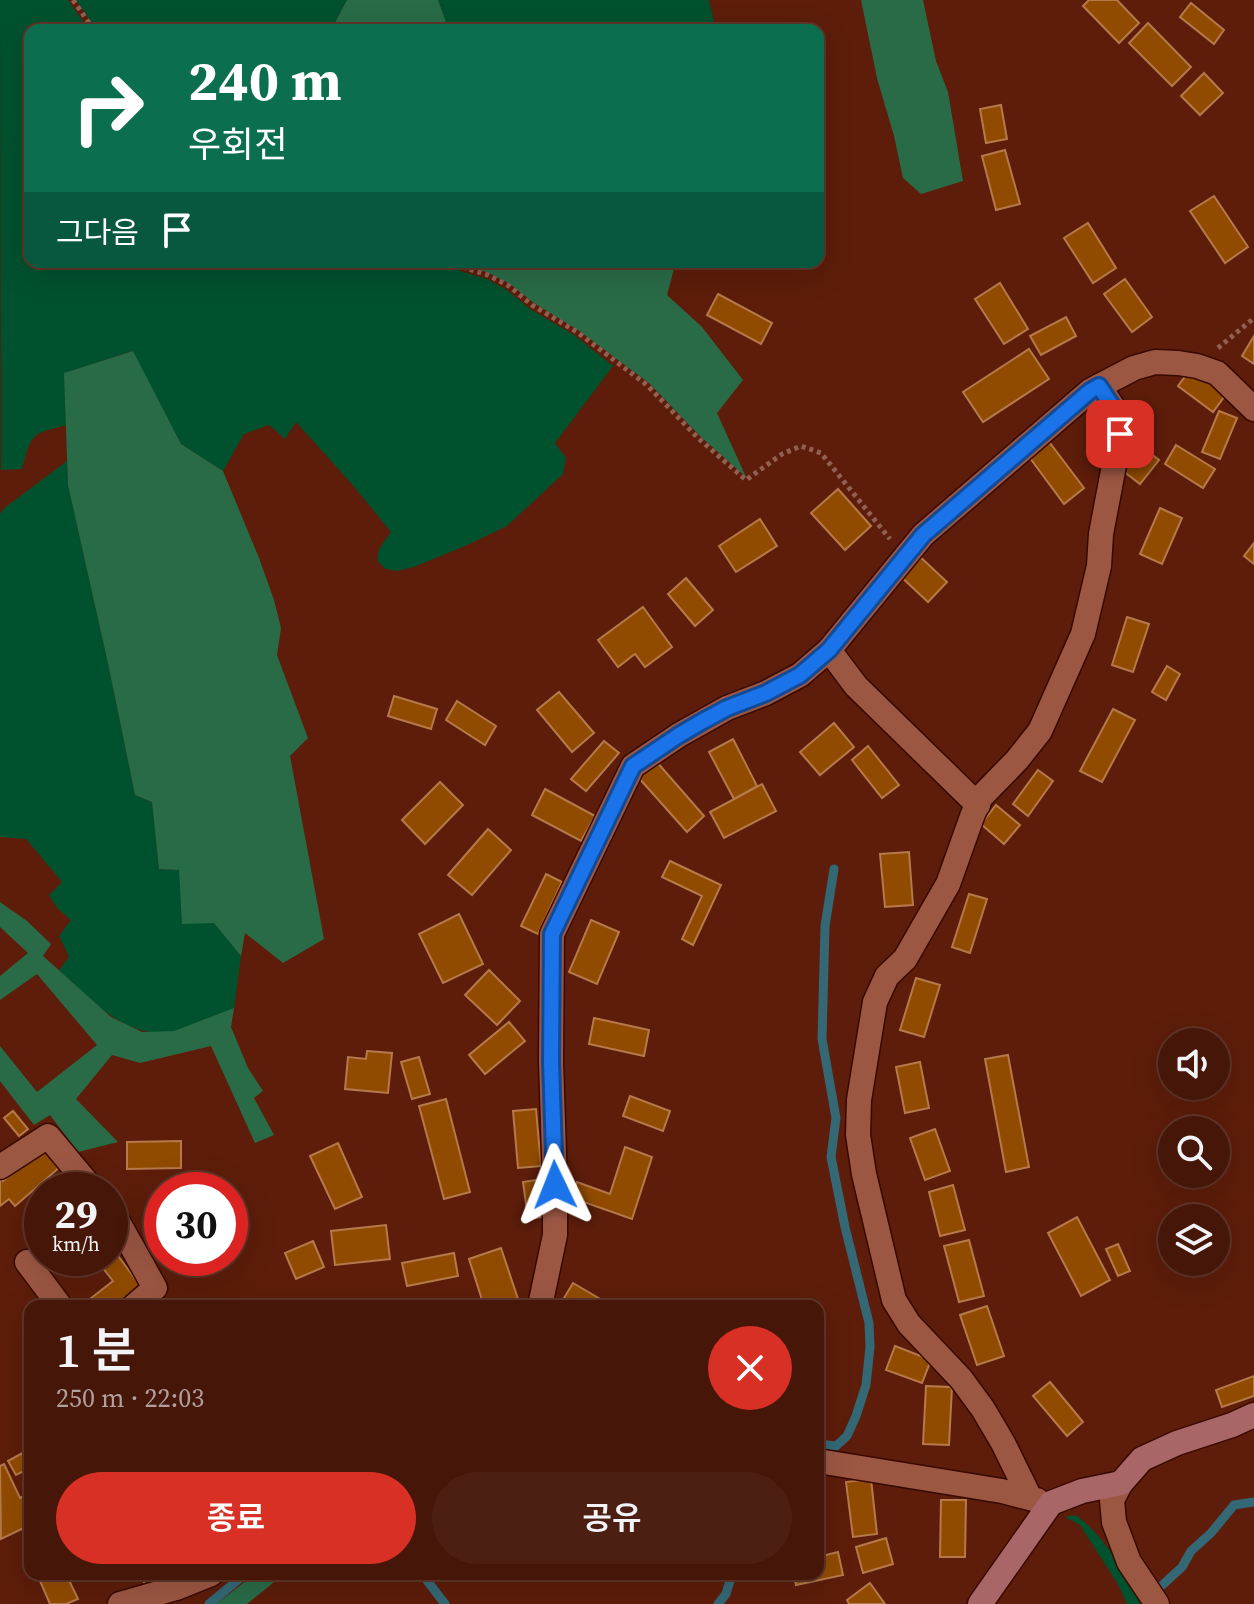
<!DOCTYPE html>
<html lang="ko">
<head>
<meta charset="utf-8">
<style>
  body { margin:0; font-family:"Source Serif 4","Noto Sans KR",serif; background:#4d1f12; color:#f1f3f6; height:100vh; display:flex; flex-direction:column; font-size:30px; white-space:nowrap }
  * { box-sizing:border-box; margin:0 }
  p { font-size:26px; color:#b09f9c }
  .icon { flex:none; width:44px; height:44px; fill:none; stroke:currentColor; stroke-width:2; stroke-linecap:round; stroke-linejoin:round }
  .map { position:relative; flex:1; overflow:hidden }
  .side { position:absolute; left:24px; top:1300px; width:800px; height:280px; display:flex; flex-direction:column; background:#461608; border-radius:16px; box-shadow:0 8px 32px #0002,0 0 0 2px #5e3529 }
  .side>* { flex:none }
  .hud { position:absolute; left:24px; top:24px; width:800px; height:244px; border-radius:16px; box-shadow:0 8px 32px #0002,0 0 0 2px #5e3529; background:#0b6e4f; color:#fff; overflow:hidden }
  .tools { position:absolute; left:1158px; top:1028px; display:grid; gap:16px }
  .tools a { display:grid; place-items:center; width:72px; height:72px; border-radius:50%; background:#461608; box-shadow:0 8px 32px #0002,0 0 0 2px #5e3529; font-size:40px }
  .speed { position:absolute; left:24px; top:1172px; display:flex; gap:16px; font-size:40px; font-weight:700; text-align:center }
  .speed>* { display:grid; place-content:center; width:104px; height:104px; border-radius:50%; background:#461608; box-shadow:0 8px 32px #0002,0 0 0 2px #5e3529; line-height:1 }
  .speed small { font-size:20px; font-weight:400 }
  .speed .limit { border:12px solid #d22; background:#fff; color:#111 }
  .pin { position:absolute; display:grid; place-items:center; width:68px; height:68px; color:#fff; margin:-34px; border-radius:16px; box-shadow:0 4px 12px #0006 }
  .me { position:absolute; width:88px; margin:-44px; rotate:358deg; stroke-linejoin:round; filter:drop-shadow(0 0 6px #0008) }
  .turn { display:flex; align-items:center; gap:28px; height:168px; padding:0 32px; font-size:36px }
  .turn .icon { width:104px; height:104px; stroke-width:2.5 }
  .turn b { display:block; font-size:56px; line-height:68px }
  .then { display:flex; align-items:center; height:76px; padding:0 32px; background:#0003; gap:16px; font-size:30px }
  .round { display:grid; place-items:center; flex:none; width:84px; height:84px; border-radius:42px; background:#4d1f12 }
  .overview { display:flex; align-items:center; justify-content:space-between; height:136px; padding:0 32px }
  h1 { font-size:48px; font-weight:600; line-height:60px }
  .cta { display:flex; gap:16px; margin-top:auto; padding:16px 32px }
  .cta a { flex:1; height:92px; border-radius:48px; background:#d93025; color:#fff; font-size:32px; font-weight:600; line-height:92px; text-align:center }
  .cta a+a { background:#4d1f12; color:#f1f3f6 }
  .map>svg:first-child { display:block }
  .green { fill:#00512e }
  .forest { fill:#296b47 }
  .lines { fill:none; stroke-linecap:round; stroke-linejoin:round }
  .stream { stroke:#346875; stroke-width:9 }
  .building { fill:#914b00; stroke:#b5794b; stroke-width:2 }
  .street-casing { stroke:#390900; stroke-width:27 }
  .secondary-casing { stroke:#390900; stroke-width:27 }
  .path { stroke:#916052; stroke-width:5; stroke-dasharray:4 4; stroke-linecap:butt }
  .street { stroke:#9c5743; stroke-width:24 }
  .secondary { stroke:#a96666; stroke-width:24 }
  .route-casing { stroke:#114b97; stroke-width:20 }
  .route { stroke:#1a73e8; stroke-width:14 }
</style>
</head>
<body>
<div class="map">
<svg width="1254" height="1604" viewBox="0 0 1254 1604">
  <rect width="100%" height="100%" fill="#5d1d0a"/>
  <!-- green -->
  <g class="green">
    <path d="M0,0H68L89,30H30V262H449L460,271L487,279L507,290L530,309L574,335L613,366L555,443L566,458L563,474L507,526L465,546L414,567L397,571L386,569L378,562C376,548 384,543 391,532L351,483L296,422L285,439L269,425L244,434L223,471L181,444L132,351L65,373L66,425C30,435 32,433 22,469L1,470Z"/>
    <polygon points="76,0 347,0 331,30 97,30"/>
    <polygon points="438,0 709,0 716,30 449,30"/>
    <path d="M67,461L68,485L109,668L135,795L152,802L159,869L179,870L214,922L241,956L234,1008C215,1016 195,1027 175,1031C127,1042 91,999 59,970L69,957L59,936L71,920L57,908L49,895L62,882L26,839L0,837V514L3,509Z"/>
    <path d="M1075,1515C1101,1531 1128,1577 1144,1604H1127L1119,1586L1080,1525L1065,1517Z"/>
  </g>
  <!-- forest -->
  <g class="forest">
    <polygon points="347,0 438,0 449,30 331,30"/>
    <polygon points="861,0 923,0 936,61 948,92 963,181 921,194 903,178 894,136 877,78"/>
    <polygon points="459,262 677,262 675,265 667,295 702,327 743,380 717,413 746,477 700,436 649,383 578,330 534,303 510,284 489,273 463,265"/>
    <polygon points="133,351 181,444 223,471 259,558 274,600 281,628 277,655 308,738 290,756 324,939 283,963 245,933 241,956 214,923 182,924 179,870 159,869 152,802 135,795 109,668 68,485 64,373"/>
    <polygon points="0,902 27,921 51,944 43,956 111,1017 142,1032 174,1031 234,1008 231,1027 248,1068 263,1091 254,1098 274,1135 255,1143 211,1046 140,1063 112,1055 76,1099 118,1142 78,1152 50,1115 34,1125 0,1081 0,1046 37,1092 97,1045 37,974 0,1000 0,976 28,953 0,927"/>
    <polygon points="255,1574 284,1574 247,1604 216,1604"/>
  </g>
  <g class="lines">
    <!-- stream -->
    <g class="stream">
      <polyline points="818,1444 836,1446 847,1436 856,1416 866,1385 870,1347 869,1323 845,1227 831,1157 836,1118 822,1039 825,926 834,869"/>
      <polyline points="422,1574 445,1604"/>
      <polyline points="1161,1594 1158,1589 1182,1567 1191,1551 1211,1533 1234,1505 1254,1502"/>
      <polyline points="209,1604 245,1574"/>
      <polyline points="718,1604 726,1594 732,1574"/>
    </g>
  </g>
  <!-- building -->
  <g class="building">
    <polygon points="1089,0 1117,0 1139,23 1119,43 1083,6"/>
    <polygon points="1191,3 1224,30 1214,44 1180,17"/>
    <polygon points="1148,23 1191,67 1172,86 1129,43"/>
    <polygon points="1204,73 1223,93 1200,115 1181,96"/>
    <polygon points="1001,105 1007,139 986,143 980,109"/>
    <polygon points="1005,150 1020,204 996,210 982,156"/>
    <polygon points="1214,196 1248,247 1225,263 1190,211"/>
    <polygon points="1088,223 1116,268 1093,283 1064,238"/>
    <polygon points="1125,279 1152,317 1132,332 1104,294"/>
    <polygon points="1000,283 1028,329 1004,344 975,299"/>
    <polygon points="718,294 772,323 761,344 707,315"/>
    <polygon points="1066,317 1076,336 1041,355 1030,336"/>
    <polygon points="1254,336 1254,364 1242,356"/>
    <polygon points="1029,349 1049,379 983,422 963,392"/>
    <polygon points="1192,367 1227,393 1213,412 1178,386"/>
    <polygon points="1219,411 1237,418 1220,459 1202,452"/>
    <polygon points="1047,439 1084,488 1064,504 1027,454"/>
    <polygon points="1137,443 1159,460 1140,484 1118,467"/>
    <polygon points="1176,445 1215,469 1203,488 1165,464"/>
    <polygon points="838,489 871,526 845,550 811,513"/>
    <polygon points="1160,508 1182,518 1162,564 1140,554"/>
    <polygon points="760,519 777,546 736,572 719,546"/>
    <polygon points="1254,543 1254,564 1244,556"/>
    <polygon points="916,553 947,582 928,602 897,573"/>
    <polygon points="686,578 713,610 695,626 668,594"/>
    <polygon points="643,607 672,647 645,667 635,654 618,667 598,640"/>
    <polygon points="1127,617 1149,624 1133,672 1112,665"/>
    <polygon points="1167,666 1180,674 1166,700 1152,692"/>
    <polygon points="559,692 594,733 572,752 537,710"/>
    <polygon points="394,696 437,709 431,729 388,716"/>
    <polygon points="457,701 496,726 485,745 446,720"/>
    <polygon points="1113,709 1135,720 1102,782 1080,771"/>
    <polygon points="834,723 854,747 820,775 800,752"/>
    <polygon points="733,739 757,786 734,799 709,752"/>
    <polygon points="604,741 619,753 586,791 571,779"/>
    <polygon points="868,746 899,785 882,798 852,760"/>
    <polygon points="656,761 704,816 687,832 638,777"/>
    <polygon points="1038,770 1053,781 1028,816 1013,804"/>
    <polygon points="440,782 463,805 425,844 402,820"/>
    <polygon points="762,784 776,811 724,838 710,812"/>
    <polygon points="545,789 595,816 581,841 532,815"/>
    <polygon points="996,805 1020,825 1004,844 981,824"/>
    <polygon points="488,829 511,850 472,895 448,875"/>
    <polygon points="909,852 913,905 885,907 880,854"/>
    <polygon points="670,861 721,885 693,945 682,939 702,896 662,877"/>
    <polygon points="546,874 562,882 538,934 521,926"/>
    <polygon points="969,894 987,899 970,953 952,947"/>
    <polygon points="459,914 483,964 443,983 419,934"/>
    <polygon points="591,920 619,932 597,984 569,972"/>
    <polygon points="489,970 520,1001 497,1025 465,995"/>
    <polygon points="916,978 940,985 924,1037 900,1030"/>
    <polygon points="594,1018 649,1030 644,1056 589,1044"/>
    <polygon points="509,1022 525,1041 485,1074 469,1055"/>
    <polygon points="367,1051 392,1053 388,1093 345,1089 348,1057 366,1059"/>
    <polygon points="1008,1055 1029,1167 1006,1172 985,1059"/>
    <polygon points="419,1057 430,1094 412,1099 401,1062"/>
    <polygon points="920,1062 929,1108 905,1113 896,1067"/>
    <polygon points="630,1096 670,1111 663,1131 623,1116"/>
    <polygon points="446,1099 470,1192 444,1199 419,1106"/>
    <polygon points="536,1109 541,1166 518,1168 513,1111"/>
    <polygon points="13,1111 28,1129 19,1136 4,1118"/>
    <polygon points="935,1129 950,1171 925,1180 910,1138"/>
    <polygon points="181,1141 181,1168 127,1169 127,1142"/>
    <polygon points="338,1143 362,1197 335,1209 310,1156"/>
    <polygon points="43,1147 60,1167 15,1206 9,1199 0,1206 0,1176 3,1181"/>
    <polygon points="625,1147 652,1157 632,1219 572,1198 577,1182 610,1194"/>
    <polygon points="68,1172 81,1190 44,1190 44,1189"/>
    <polygon points="543,1179 548,1216 528,1219 523,1182"/>
    <polygon points="953,1185 965,1230 940,1236 929,1192"/>
    <polygon points="1077,1217 1110,1280 1081,1296 1048,1233"/>
    <polygon points="386,1225 390,1259 335,1265 331,1231"/>
    <polygon points="969,1240 984,1296 959,1302 944,1246"/>
    <polygon points="313,1241 324,1267 296,1279 285,1253"/>
    <polygon points="1118,1244 1130,1271 1118,1276 1106,1249"/>
    <polygon points="110,1245 142,1288 119,1306 81,1306 113,1281 95,1258 110,1258"/>
    <polygon points="501,1248 518,1299 498,1306 484,1306 469,1259"/>
    <polygon points="454,1253 458,1276 407,1286 402,1263"/>
    <polygon points="573,1283 612,1306 567,1306 561,1303"/>
    <polygon points="987,1306 1004,1356 977,1365 960,1315"/>
    <polygon points="895,1346 931,1360 922,1383 886,1370"/>
    <polygon points="1254,1376 1254,1396 1222,1407 1216,1390"/>
    <polygon points="1050,1382 1083,1422 1067,1436 1033,1396"/>
    <polygon points="926,1386 952,1387 949,1445 923,1444"/>
    <polygon points="30,1449 30,1468 16,1475 8,1461"/>
    <polygon points="4,1464 20,1498 30,1493 30,1525 1,1539 0,1466"/>
    <polygon points="871,1479 877,1534 853,1537 846,1482"/>
    <polygon points="941,1500 966,1500 965,1557 940,1557"/>
    <polygon points="886,1538 893,1564 863,1573 856,1547"/>
    <polygon points="838,1552 843,1575 796,1585 794,1574 818,1574 818,1557"/>
    <polygon points="37,1574 66,1574 78,1599 66,1604 50,1604"/>
    <polygon points="142,1574 179,1574 180,1578 145,1586"/>
    <polygon points="870,1583 885,1604 849,1604 847,1600"/>
  </g>
  <g class="lines">
    <!-- street casing -->
    <g class="street-casing">
      <g id="street">
        <polyline points="829,650 856,686 978,805"/>
        <polyline points="0,1167 48,1136 93,1190"/>
        <polyline points="110,1211 117,1220 155,1288 134,1306"/>
        <polyline points="27,1262 60,1306"/>
        <polyline points="540,1306 555,1235 555,1185 551,1061 552,934 633,766 679,735 727,708 766,693 800,675 829,650 923,535 1090,391 1134,368 1155,362 1178,363 1197,366 1217,373 1254,409"/>
        <polyline points="818,1461 1002,1491 1037,1500"/>
        <polyline points="1121,1483 1112,1500 1114,1522 1129,1562 1157,1604"/>
        <polyline points="1030,1498 1003,1443 983,1409 961,1379 909,1324 894,1300 864,1174 858,1135 859,1100 875,1002 887,976 905,959 948,884 973,814 981,797 1017,760 1040,731 1083,634 1099,566 1101,534 1120,434 1118,415 1099,386"/>
        <polyline points="120,1604 176,1588 211,1574"/>
      </g>
    </g>
    <!-- secondary casing -->
    <g class="secondary-casing">
      <polyline id="secondary" points="980,1604 1051,1503 1082,1491 1121,1483 1142,1459 1177,1443 1232,1425 1254,1415"/>
    </g>
    <!-- path -->
    <g class="path">
      <polyline points="73,0 94,30"/>
      <polyline points="456,262 462,267 488,275 509,286 532,305 577,332 647,385 698,438 746,480 782,454 801,446 821,453 890,539"/>
      <polyline points="1218,348 1254,318"/>
    </g>
    <!-- street -->
    <use href="#street" class="street"/>
    <!-- secondary -->
    <use href="#secondary" class="secondary"/>
  </g>
  <g class="lines">
    <!-- route casing -->
    <g class="route-casing">
      <polyline id="route" points="555,1185 551,1061 552,934 633,766 679,735 703,721 727,708 766,693 800,675 829,650 923,535 1090,391 1099,386 1118,415 1120,434"/>
    </g>
    <!-- route -->
    <use href="#route" class="route"/>
  </g>
</svg>
<div class="tools">
<a><svg class="icon" aria-label="sound" viewBox="0 0 24 24"><path d="M4 9h4l5-4v14l-5-4H4zM17 9q2 3 0 6"/></svg></a>
<a><svg class="icon" aria-label="search" viewBox="0 0 24 24"><circle cx="10" cy="10" r="6"/><path d="M15 15l6 6"/></svg></a>
<a><svg class="icon" aria-label="layers" viewBox="0 0 24 24"><path d="M12 4l9 5-9 5-9-5zM3 14l9 5 9-5"/></svg></a>
</div>
<div class="speed"><div>29<small>km/h</small></div><div class="limit">30</div></div>
<div class="pin" style="left:1120px;top:434px;background:#d93025"><svg class="icon" aria-label="arrive" viewBox="0 0 24 24"><path d="M6 21V4h12l-3 4 3 4H6"/></svg></div>
<svg class="me" style="left:555px;top:1185px" viewBox="-20 -20 40 40"><path d="M0-17L14 15 0 8-14 15z" fill="#1a73e8" stroke="#fff" stroke-width="4"/></svg>
<div class="hud">
<div class="turn"><svg class="icon" aria-label="right" viewBox="0 0 24 24"><path d="M7 20v-9h11M14 6l5 5-5 5"/></svg><div><b>240 m</b>우회전</div></div>
<div class="then">그다음<svg class="icon" aria-label="arrive" viewBox="0 0 24 24"><path d="M6 21V4h12l-3 4 3 4H6"/></svg></div>
</div>
<section class="side">
<div class="overview"><div><h1>1 분</h1><p>250 m · 22:03</p></div><a class="round" style="background:#d93025;color:#fff"><svg class="icon" aria-label="close" viewBox="0 0 24 24"><path d="M6 6l12 12M18 6L6 18"/></svg></a></div>
<div class="cta"><a>종료</a><a>공유</a></div>
</section>
</div>
</body>
</html>
